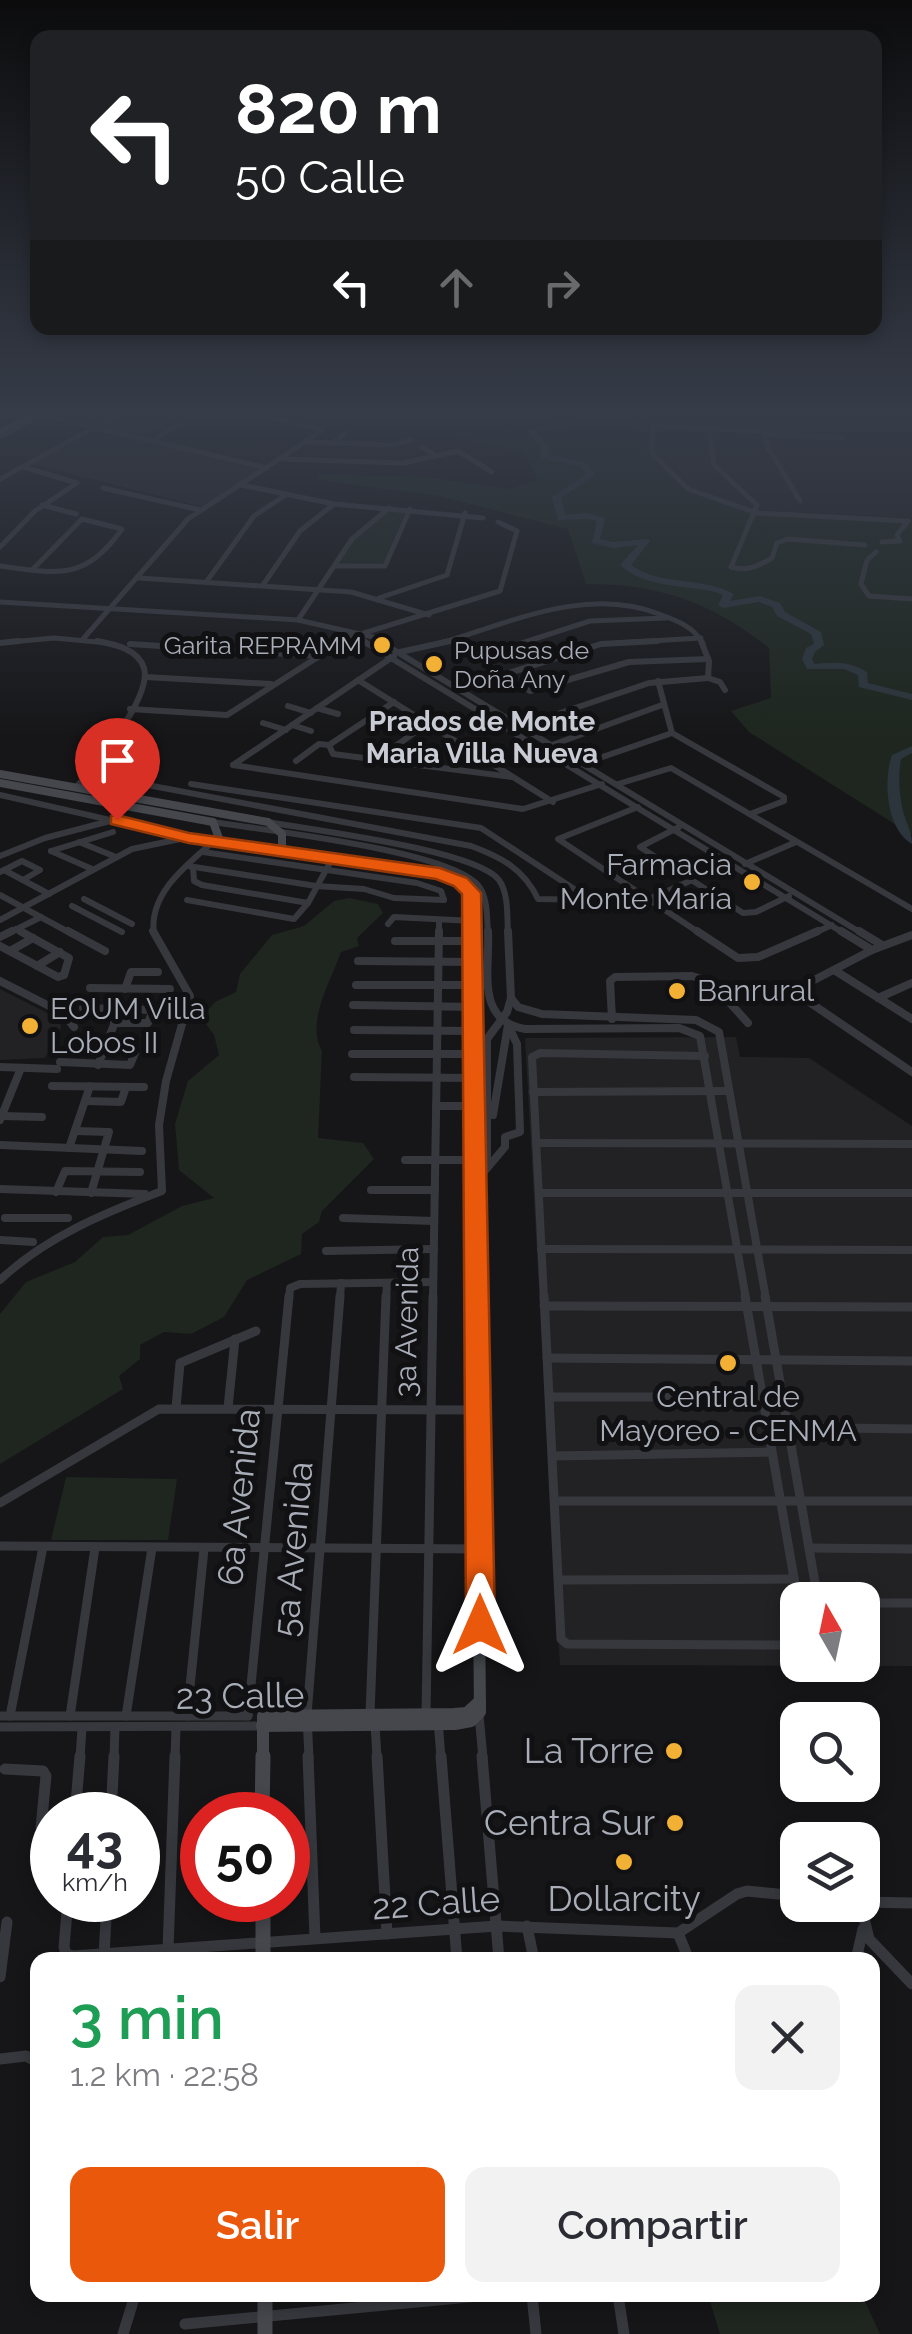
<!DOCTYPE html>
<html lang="es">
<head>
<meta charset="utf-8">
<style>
  body { margin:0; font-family:Raleway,sans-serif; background:#f2f2f3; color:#2b2b33; height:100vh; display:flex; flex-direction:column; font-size:38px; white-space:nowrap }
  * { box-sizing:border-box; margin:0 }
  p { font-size:32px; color:#7c7c81 }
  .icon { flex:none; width:55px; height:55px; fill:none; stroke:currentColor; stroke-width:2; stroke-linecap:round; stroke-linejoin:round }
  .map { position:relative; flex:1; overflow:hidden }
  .details { position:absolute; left:30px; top:1952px; width:850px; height:350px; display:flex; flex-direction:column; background:#fff; border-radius:20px; box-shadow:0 5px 15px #0003 }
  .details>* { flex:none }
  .guide { position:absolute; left:30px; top:30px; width:852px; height:305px; border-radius:20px; box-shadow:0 5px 15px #0003; background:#202124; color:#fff; overflow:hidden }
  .needle { width:65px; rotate:351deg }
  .controls { position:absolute; left:780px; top:1582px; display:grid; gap:20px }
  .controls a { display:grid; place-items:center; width:100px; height:100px; border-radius:20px; background:#fff; box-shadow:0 5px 15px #0003; font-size:50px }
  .speed { position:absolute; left:30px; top:1792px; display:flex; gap:20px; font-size:50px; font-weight:700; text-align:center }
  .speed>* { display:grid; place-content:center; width:130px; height:130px; border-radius:50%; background:#fff; box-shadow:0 5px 15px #0003; line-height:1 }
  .speed small { font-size:25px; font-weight:400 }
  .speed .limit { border:15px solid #d22; background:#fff; color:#111 }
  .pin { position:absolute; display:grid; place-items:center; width:85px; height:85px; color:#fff; margin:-102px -42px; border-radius:50% 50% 50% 0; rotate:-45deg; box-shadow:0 0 10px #0007 }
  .pin .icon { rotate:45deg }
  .me { position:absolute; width:110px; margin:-55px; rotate:0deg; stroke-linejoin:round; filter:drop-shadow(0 0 8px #0008) }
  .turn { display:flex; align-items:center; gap:35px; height:210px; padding:0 40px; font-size:45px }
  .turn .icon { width:130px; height:130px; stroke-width:2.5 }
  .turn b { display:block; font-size:70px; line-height:85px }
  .lanes { display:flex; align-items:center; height:95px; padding:0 40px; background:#0003; justify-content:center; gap:50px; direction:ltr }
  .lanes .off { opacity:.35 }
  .round { display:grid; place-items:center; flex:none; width:105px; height:105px; border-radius:20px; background:#f2f2f3 }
  .headline { display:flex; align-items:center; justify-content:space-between; height:170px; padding:0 40px }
  h1 { font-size:60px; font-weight:600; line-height:75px; color:#1e9e55 }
  .primary-button { display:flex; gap:20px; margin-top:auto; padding:20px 40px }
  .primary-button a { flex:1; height:115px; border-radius:20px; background:#ea580c; color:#fff; font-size:40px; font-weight:600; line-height:115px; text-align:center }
  .primary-button a+a { background:#f2f2f3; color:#2b2b33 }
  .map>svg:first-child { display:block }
  .built { fill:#222225; fill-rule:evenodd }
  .green { fill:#1e261f }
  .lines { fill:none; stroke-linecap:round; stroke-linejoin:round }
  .river { fill:#2c353c; fill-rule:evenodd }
  .street-far4 { stroke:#37383d; stroke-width:5 }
  .street-far3 { stroke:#37383d; stroke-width:6 }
  .street-far2 { stroke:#37383d; stroke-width:8 }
  .street-far1 { stroke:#37383d; stroke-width:9 }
  .street { stroke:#37383d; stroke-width:11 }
  .secondary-far4 { stroke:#45474d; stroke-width:6 }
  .secondary-far3 { stroke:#45474d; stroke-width:8 }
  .secondary-far2 { stroke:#45474d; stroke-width:10 }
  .secondary-far1 { stroke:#45474d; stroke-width:12 }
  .secondary { stroke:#45474d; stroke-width:15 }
  .highway { fill:#63666e; fill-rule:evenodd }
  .route { fill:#ea580c; stroke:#983908; stroke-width:2.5 }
  .poi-dot { fill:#f2b134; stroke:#111113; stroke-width:4 }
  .labels { text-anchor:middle; stroke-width:10; stroke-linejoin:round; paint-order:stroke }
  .far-poi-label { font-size:25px; fill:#a8adb8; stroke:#111113; text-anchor:end }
  .far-neighbourhood-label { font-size:28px; font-weight:bold; fill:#c9ccd4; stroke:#111113 }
  .poi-label { font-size:30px; fill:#a8adb8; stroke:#111113; text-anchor:start }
  .street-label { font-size:30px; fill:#a8adb8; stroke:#111113 }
  .near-street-label { font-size:35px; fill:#a8adb8; stroke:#111113 }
  .near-poi-label { font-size:35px; fill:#a8adb8; stroke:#111113; text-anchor:end }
</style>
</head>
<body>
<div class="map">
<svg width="912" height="2334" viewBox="0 0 912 2334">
  <rect width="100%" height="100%" fill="#161618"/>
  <!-- built -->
  <g class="built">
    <polygon points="130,411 194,411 147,436 99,427"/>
    <polygon points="628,411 912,411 912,518 750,510 697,494 654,471 636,441"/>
    <polygon points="97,430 260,469 203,507 33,464"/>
    <polygon points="0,989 59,1019 61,1028 45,1058 0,1060"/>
    <path d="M736,1037L740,1057L809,1058L912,1126V1666L560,1665L525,1038ZM798,1600H862V1665H798Z"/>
  </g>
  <!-- green -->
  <g class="green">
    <path d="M364,411H628L636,441L654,471L697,494L750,510L912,518V835L749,732L731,711L771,698L769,648C711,602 660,584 586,584L568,529L439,496L319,480L317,474L426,477L508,489L538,481L526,455L515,450L371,416Z"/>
    <polygon points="386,512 405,512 384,563 338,564 354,539"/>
    <path d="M349,898L378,904L383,913L357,938L359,946L341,952C331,981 305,1023 322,1051L318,1138L363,1143L374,1159L322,1211L319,1222L302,1234L301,1254L247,1280L224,1317L191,1334L164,1332L140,1345V1359L119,1376L123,1389L0,1464V1314L26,1282L75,1262L103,1237L128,1235L182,1206L214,1198L179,1170L175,1124L188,1081L219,1055L214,1035L201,1017L215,1002L236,992L240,974L272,935L304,926L334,901Z"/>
    <polygon points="66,1477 177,1479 168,1540 51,1540"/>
    <polygon points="708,2295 862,2295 880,2334 720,2334"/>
  </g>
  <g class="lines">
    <!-- river -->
    <g class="river">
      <path d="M567,411H575L573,423L536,432L549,447L548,454L587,463L595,475L561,498L565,515L587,513L605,518L600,539L613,542L648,539L650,541L631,565C661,587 703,576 734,594L730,601L760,596L780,603L785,612L821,632L824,645L815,652L812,659L815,664C834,662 850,661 867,672L868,683L912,694V700L859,687L858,675L844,669H807L802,659L806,648L814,644L811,634L777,616L772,607L759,602L723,608L718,605L723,595L715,592C684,585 645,588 620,565L638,545L613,548L592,543L597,521L587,519L558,520L552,497L586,474L581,467L541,458V447L527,431L566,420Z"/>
      <path d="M912,746V753L901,759C898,776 899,794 903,811C906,823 912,831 912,844C886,829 883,780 892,755Z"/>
    </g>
    <!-- street-far4 -->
    <g class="street-far4">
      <polyline points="245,411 323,430"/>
      <polyline points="642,411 653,426 652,453 688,489 757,513 907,521"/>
      <polyline points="38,414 267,468"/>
      <polyline points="653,426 763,431 768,447 800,501"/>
      <path d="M709,428L714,465L757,505L731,567C747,572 758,566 772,558L777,543L788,539L865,545"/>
      <polyline points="764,434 843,438"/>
      <polyline points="152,441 201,411"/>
      <polyline points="306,442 392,445 411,440"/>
      <polyline points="333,443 345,433"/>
      <polyline points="422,447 436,456"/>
      <polyline points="281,459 403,463 458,451 492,472"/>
      <polyline points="0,479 125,411"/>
      <polyline points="241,485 334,504 483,518"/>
      <polyline points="103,488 200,510"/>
      <polyline points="42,505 76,514"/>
      <polyline points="882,542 900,541 897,535 908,521"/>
      <polyline points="0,547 35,511 77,483 23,467"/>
      <polyline points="876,552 867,560 861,584 869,596 912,599"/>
      <path d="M0,566C58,574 85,581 122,529L82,519L32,570"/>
      <polyline points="334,566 385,566 410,509"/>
      <polyline points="139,578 351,592 429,615"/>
      <polyline points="207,581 254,516 287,494"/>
      <polyline points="263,585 300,531 334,504"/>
      <polyline points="379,598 447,575 465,513"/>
      <polyline points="0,602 298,620 373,637 383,643"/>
      <polyline points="298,620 352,539 389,508"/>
      <polyline points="364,633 500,591 517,531 498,522"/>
      <polyline points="352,634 367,643"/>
      <polyline points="83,639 188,519 323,430"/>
      <polyline points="0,643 54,638 108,643"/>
      <polyline points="339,643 353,634"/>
      <path d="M441,643C512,622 586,586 659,614C678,621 692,626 703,643"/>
      <polyline points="522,643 590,621 666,618"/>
      <polyline points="616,643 701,638"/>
    </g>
    <!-- street-far3 -->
    <g class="street-far3">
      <polyline points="363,641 845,934"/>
      <polyline points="379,641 863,934"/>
      <polyline points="530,641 477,658 530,691 629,662 708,659"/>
      <polyline points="0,643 19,641"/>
      <polyline points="130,644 319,656"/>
      <polyline points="400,652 450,641"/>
      <polyline points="146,677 271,684"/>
      <polyline points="708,678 720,682 725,690"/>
      <polyline points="358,680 553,802"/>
      <polyline points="658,681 672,733 784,797 784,801 750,814"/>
      <polyline points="458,689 601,644 657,641"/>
      <polyline points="394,702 329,745 333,754 512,777"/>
      <polyline points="288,706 311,713"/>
      <polyline points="317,708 338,714"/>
      <polyline points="130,709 227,715 343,641"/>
      <polyline points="263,723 286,730"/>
      <polyline points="292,725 311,731"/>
      <polyline points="522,726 649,683 708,678 709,661 701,641"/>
      <polyline points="552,745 662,705"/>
      <polyline points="376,760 428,723"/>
      <polyline points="296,761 319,744 329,745"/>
      <polyline points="582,764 672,733"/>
      <polyline points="233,765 523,809 602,784"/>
      <polyline points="233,765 394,656"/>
      <path d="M142,784L471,846C501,857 524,869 538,899L591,900"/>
      <polyline points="191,784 481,828 591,900"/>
      <polyline points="618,784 671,768 912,909"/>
      <path d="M78,785C97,764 152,697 144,668C138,649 114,644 97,641"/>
      <polyline points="0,795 189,838 216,840"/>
      <polyline points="638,807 558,839 701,934"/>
      <path d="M213,822C261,830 458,851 480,888C488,900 487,920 488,934"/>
      <path d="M268,822C312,830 476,850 499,880C509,894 507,918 508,934"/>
      <polyline points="679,827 640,847 743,913 756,912 789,896"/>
      <polyline points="79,842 116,857"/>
      <polyline points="51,851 113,832"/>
      <polyline points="51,851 92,869"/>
      <polyline points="203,852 417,883 441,891 444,900"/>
      <polyline points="0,856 45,838 110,821"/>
      <polyline points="745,864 796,842"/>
      <polyline points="188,866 316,886 364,889 394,898 444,900"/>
      <polyline points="193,867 194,881 202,885 308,903"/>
      <polyline points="4,870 49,894"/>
      <polyline points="0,872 22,861 40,870 23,880"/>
      <polyline points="0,895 72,934"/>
      <polyline points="84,899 132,924"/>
      <polyline points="649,899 690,881"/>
      <polyline points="187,900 294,919 308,903 332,859"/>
      <polyline points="72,906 122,932"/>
      <polyline points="0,920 132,849 180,839"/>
      <polyline points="388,924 394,917 474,921"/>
      <polyline points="16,929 24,934"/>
      <polyline points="7,934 41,917"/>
      <path d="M154,934C148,893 188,864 215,840"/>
      <polyline points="439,934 439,920"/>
      <polyline points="812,934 832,925"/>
    </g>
    <!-- street-far2 -->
    <g class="street-far2">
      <polyline points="68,931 105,951"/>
      <path d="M488,931C490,971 475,1020 525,1029L679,1028L700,1036L746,1299"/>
      <polyline points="697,931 738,958 758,957 818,931"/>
      <polyline points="841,931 872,950"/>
      <polyline points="859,931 882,945"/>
      <polyline points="912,935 872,950 793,991 912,1072"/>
      <polyline points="0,937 12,931"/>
      <polyline points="395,941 475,941"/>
      <polyline points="0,946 58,977 64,975 69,958 20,931"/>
      <polyline points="10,951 33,938"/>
      <polyline points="358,961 474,962"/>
      <polyline points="37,966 60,952"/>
      <polyline points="834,970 912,1019"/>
      <polyline points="0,981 63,1013 74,1027"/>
      <polyline points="356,985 475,985"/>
      <polyline points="90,988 170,989"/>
      <polyline points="125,989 131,972 158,972"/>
      <polyline points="511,998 518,1007 542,1014 696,1020 719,1032 766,1299"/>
      <polyline points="878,998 912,983"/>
      <polyline points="353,1005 475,1007"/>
      <polyline points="83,1008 153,1010 148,1023 114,1023"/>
      <polyline points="612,1019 610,981 615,977 692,976 711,982 748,1023"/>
      <polyline points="354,1030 475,1031"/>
      <polyline points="352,1054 476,1054"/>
      <polyline points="60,1062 130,1065 135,1053 103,1050"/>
      <polyline points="98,1065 115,1022"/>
      <polyline points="0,1067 57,1069"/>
      <polyline points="354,1077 476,1078"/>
      <polyline points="52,1086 144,1087"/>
      <polyline points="533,1092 728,1091"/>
      <polyline points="86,1101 121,1102 126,1087"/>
      <polyline points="436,1106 476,1106"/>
      <polyline points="2,1116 42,1117"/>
      <polyline points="0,1120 21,1068"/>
      <polyline points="75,1131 109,1132 91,1193"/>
      <polyline points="536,1143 912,1144"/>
      <polyline points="0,1145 142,1151"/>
      <polyline points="69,1148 90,1086"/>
      <polyline points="405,1160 477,1160"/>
      <polyline points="487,1168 487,1039 507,1012 511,998 508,931"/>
      <polyline points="477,1180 505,1147 505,1137 520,1132 517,1044 508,1025 493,1115"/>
      <polyline points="0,1189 145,1194"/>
      <polyline points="371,1190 435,1190"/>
      <polyline points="56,1192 65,1171 140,1172"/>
      <polyline points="539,1193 912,1193"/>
      <polyline points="5,1218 68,1218"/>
      <polyline points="343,1218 434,1221"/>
      <polyline points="0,1240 33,1242"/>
      <polyline points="541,1249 912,1250"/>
      <polyline points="326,1251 434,1249"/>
      <path d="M0,1280C46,1237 104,1213 162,1191L159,1125L166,1081L190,996L153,931"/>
      <polyline points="289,1299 290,1288 300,1284 432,1282"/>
      <polyline points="340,1299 341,1283"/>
      <polyline points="386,1299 387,1283"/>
      <polyline points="433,1299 439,931"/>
      <polyline points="544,1299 532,1057 540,1053 705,1056"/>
    </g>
    <!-- street-far1 -->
    <g class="street-far1">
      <polyline points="544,1296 561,1639 567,1644 787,1645 796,1638 798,1602"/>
      <polyline points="745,1296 798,1601"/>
      <polyline points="765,1296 818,1600"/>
      <polyline points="544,1306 912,1307"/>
      <polyline points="547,1358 912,1361"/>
      <polyline points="550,1397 762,1397"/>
      <polyline points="176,1408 180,1363 256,1331"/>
      <polyline points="228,1408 235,1339"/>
      <polyline points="768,1427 912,1429"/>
      <polyline points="553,1456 772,1452"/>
      <polyline points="555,1501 912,1501"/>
      <polyline points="0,1503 159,1409 479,1410"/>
      <polyline points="0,1546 480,1549"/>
      <polyline points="809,1548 912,1549"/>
      <polyline points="559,1580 794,1579"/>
      <polyline points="862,1603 912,1603"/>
      <polyline points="370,1714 386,1296"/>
      <polyline points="426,1715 433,1296"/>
      <polyline points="479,1715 483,1758"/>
      <polyline points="0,1716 248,1716"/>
      <polyline points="10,1716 43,1547"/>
      <polyline points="70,1716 95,1548"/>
      <polyline points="126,1716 152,1548"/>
      <polyline points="187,1716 204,1549"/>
      <polyline points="248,1716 289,1296"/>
      <polyline points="438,1720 441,1758"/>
      <polyline points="375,1724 377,1758"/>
      <polyline points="0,1727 262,1726"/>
      <polyline points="80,1758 82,1728"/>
      <polyline points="114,1758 115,1727"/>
      <polyline points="175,1758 176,1727"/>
      <polyline points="309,1758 307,1715 340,1296"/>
    </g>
    <!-- street -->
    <g class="street">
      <polyline points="308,1756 315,1938"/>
      <polyline points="377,1756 387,1934"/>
      <polyline points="441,1756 457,1960"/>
      <polyline points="482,1756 499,1960"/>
      <polyline points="5,1769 43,1771 46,1776 41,1828 52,1843"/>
      <polyline points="75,1815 80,1756"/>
      <polyline points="111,1815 114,1756"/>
      <polyline points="68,1900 64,1947 66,1954 73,1956 497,1926 678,1933 737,1894 747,1891 798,1896"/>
      <polyline points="862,1902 912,1903"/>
      <polyline points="861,1905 869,1939 912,1984"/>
      <polyline points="527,1926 534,1960"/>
      <polyline points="678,1933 689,1960"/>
      <polyline points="168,1950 175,1756"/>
      <polyline points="104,1956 107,1900"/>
      <polyline points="856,1960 863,1929"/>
      <polyline points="0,1977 7,1922"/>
      <polyline points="0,2059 26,2056 38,2062"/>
      <polyline points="532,2295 536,2334"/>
      <polyline points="618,2295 624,2334"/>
      <polyline points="185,2324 490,2295"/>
      <polyline points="123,2334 135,2295"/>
    </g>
    <!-- secondary-far4 -->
    <polyline class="secondary-far4" points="0,436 48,411"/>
    <!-- secondary-far3 -->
    <g class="secondary-far3">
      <polyline points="0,774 268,822 282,834 282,852"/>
      <path d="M0,783L213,822L220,841L440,874C476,890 472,896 472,934"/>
    </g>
    <!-- secondary-far2 -->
    <polyline class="secondary-far2" points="472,931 476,1299"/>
    <!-- secondary-far1 -->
    <g class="secondary-far1">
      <polyline points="262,1726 455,1724 471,1721 480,1712 476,1296"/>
      <polyline points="263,1758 263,1716 454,1714 467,1713 480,1701"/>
    </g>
    <!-- secondary -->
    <g class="secondary">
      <polyline points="262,1815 263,1756"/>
      <polyline points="263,1900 263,1960"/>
      <polyline points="265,2295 265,2334"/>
    </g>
    <!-- highway -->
    <polygon class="highway" points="35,411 44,411 0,434 0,429"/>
  </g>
  <!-- sky -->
  <linearGradient id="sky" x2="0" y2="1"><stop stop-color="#0c0c0d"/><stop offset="0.56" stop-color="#363c48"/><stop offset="1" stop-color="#363c48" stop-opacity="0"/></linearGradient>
  <rect width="912" height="738" fill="url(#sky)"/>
  <!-- route -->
  <polygon class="route" points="117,815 189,833 440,868 467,878 481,893 495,1625 491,1633 480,1636 470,1633 466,1625 462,894 454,886 436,879 189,843 111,824 111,816"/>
  <!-- markers -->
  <g class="poi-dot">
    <circle cx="382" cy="645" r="10"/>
    <circle cx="434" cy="664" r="10"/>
    <circle cx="752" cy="882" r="10"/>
    <circle cx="677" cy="991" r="10"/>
    <circle cx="30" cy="1026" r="10"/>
    <circle cx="728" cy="1363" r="10"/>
    <circle cx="674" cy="1751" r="10"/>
    <circle cx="675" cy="1823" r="10"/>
    <circle cx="624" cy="1862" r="10"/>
  </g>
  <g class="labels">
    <!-- far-poi labels -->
    <g class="far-poi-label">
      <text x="362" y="654">Garita REPRAMM</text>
      <text x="454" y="659" text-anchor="start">Pupusas de<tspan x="454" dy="29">Doña Any</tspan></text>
    </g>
    <!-- far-neighbourhood labels -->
    <g class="far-neighbourhood-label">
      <text x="482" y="731">Prados de Monte<tspan x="482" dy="32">Maria Villa Nueva</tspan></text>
    </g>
    <!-- poi labels -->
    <g class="poi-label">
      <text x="732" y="875" text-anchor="end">Farmacia<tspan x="732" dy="34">Monte María</tspan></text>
      <text x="697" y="1001">Banrural</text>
      <text x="50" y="1019">EOUM Villa<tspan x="50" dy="34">Lobos II</tspan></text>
      <text x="728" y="1407" text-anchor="middle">Central de<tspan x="728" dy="34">Mayoreo - CENMA</tspan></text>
    </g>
    <!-- street labels -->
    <g class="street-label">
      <text transform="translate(407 1322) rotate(-89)" y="10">3a Avenida</text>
    </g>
    <!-- near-street labels -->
    <g class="near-street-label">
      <text transform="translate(239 1497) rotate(-84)" y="12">6a Avenida</text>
      <text transform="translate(293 1549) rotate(-85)" y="12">5a Avenida</text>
      <text transform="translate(240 1696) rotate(-1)" y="12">23 Calle</text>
      <text transform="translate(436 1903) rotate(-4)" y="12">22 Calle</text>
    </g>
    <!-- near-poi labels -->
    <g class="near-poi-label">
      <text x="654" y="1763">La Torre</text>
      <text x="655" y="1835">Centra Sur</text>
      <text x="624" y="1911" text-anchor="middle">Dollarcity</text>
    </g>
  </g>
</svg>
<div class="controls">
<a><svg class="needle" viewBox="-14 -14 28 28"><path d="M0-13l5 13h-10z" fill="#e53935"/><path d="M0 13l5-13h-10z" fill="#7c7c81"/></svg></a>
<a><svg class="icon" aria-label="search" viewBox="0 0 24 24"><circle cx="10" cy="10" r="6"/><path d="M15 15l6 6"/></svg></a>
<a><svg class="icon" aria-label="layers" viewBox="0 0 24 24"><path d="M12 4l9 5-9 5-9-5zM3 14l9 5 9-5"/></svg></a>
</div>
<div class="speed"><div>43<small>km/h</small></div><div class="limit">50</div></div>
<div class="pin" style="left:117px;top:820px;background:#d93025"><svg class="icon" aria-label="arrive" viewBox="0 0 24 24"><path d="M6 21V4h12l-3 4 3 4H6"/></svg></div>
<svg class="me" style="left:480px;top:1625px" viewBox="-20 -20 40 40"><path d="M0-17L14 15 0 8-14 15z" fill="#ea580c" stroke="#fff" stroke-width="4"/></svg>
<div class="guide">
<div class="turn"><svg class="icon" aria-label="left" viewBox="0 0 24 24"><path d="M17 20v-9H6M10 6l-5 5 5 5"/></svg><div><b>820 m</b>50 Calle</div></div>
<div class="lanes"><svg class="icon" aria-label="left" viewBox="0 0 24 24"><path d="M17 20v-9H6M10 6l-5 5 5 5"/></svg><svg class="icon off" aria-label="ahead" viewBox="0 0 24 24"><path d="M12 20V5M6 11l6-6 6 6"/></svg><svg class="icon off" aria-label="right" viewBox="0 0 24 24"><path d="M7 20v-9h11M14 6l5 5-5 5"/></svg></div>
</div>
<section class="details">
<div class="headline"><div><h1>3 min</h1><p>1.2 km · 22:58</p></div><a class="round"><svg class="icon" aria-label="close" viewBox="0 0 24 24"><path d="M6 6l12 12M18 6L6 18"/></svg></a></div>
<div class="primary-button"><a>Salir</a><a>Compartir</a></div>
</section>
</div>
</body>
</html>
